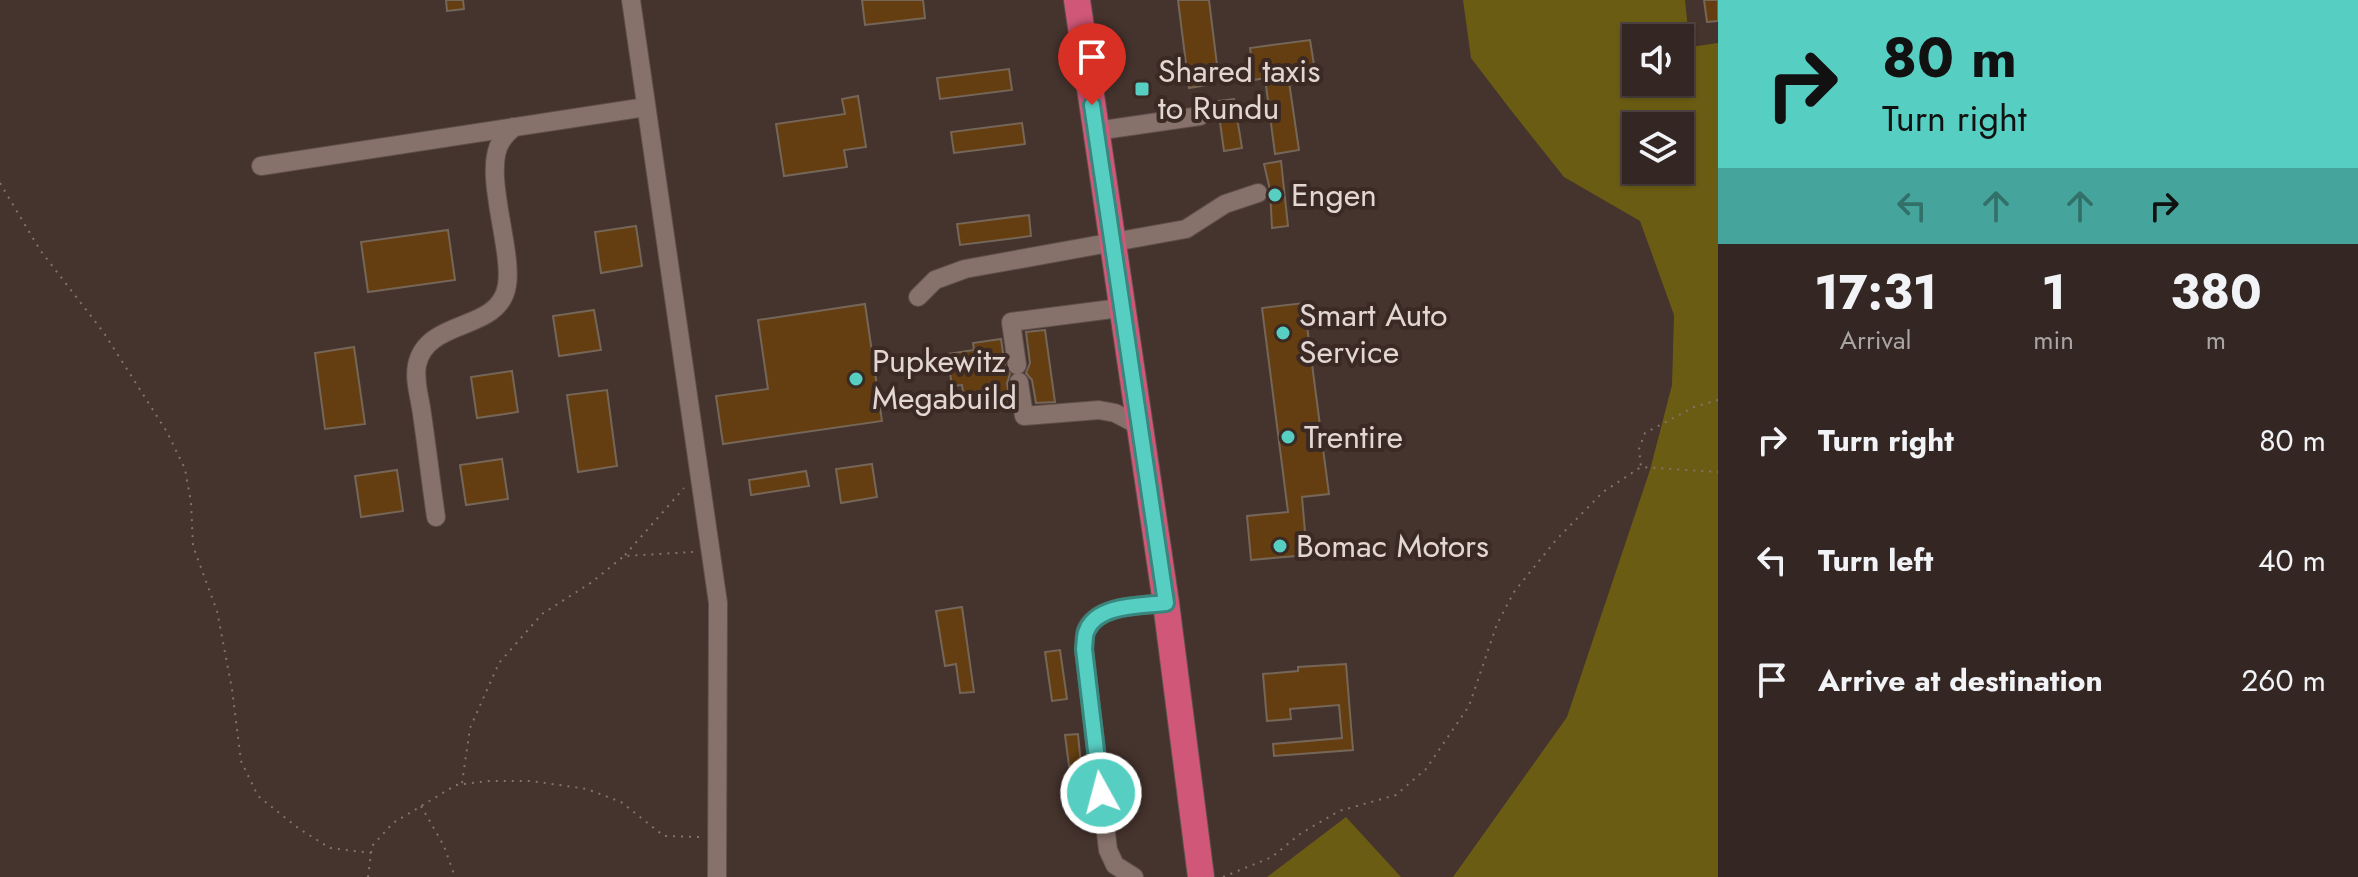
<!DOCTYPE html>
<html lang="en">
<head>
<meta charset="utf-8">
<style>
  body { margin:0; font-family:Jost,sans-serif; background:#3c2e2a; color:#f1f3f6; height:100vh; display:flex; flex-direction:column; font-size:30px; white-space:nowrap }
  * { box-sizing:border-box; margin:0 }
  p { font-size:26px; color:#a9a5a5 }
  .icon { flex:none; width:44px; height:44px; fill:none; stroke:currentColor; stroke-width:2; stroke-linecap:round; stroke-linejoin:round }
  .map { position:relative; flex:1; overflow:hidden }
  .side { display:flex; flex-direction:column; background:#342622; width:640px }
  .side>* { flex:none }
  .hud { background:#57cec2; color:#111; overflow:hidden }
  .controls { position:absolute; left:1622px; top:24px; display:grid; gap:16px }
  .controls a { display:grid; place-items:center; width:72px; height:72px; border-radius:0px; background:#342622; box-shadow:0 2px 6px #0004,0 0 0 2px #4e4340; font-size:40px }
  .pin { position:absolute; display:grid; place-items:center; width:68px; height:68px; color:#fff; margin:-82px -34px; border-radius:50% 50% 50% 0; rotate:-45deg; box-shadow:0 0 8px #0007 }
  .pin .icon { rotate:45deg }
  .me { position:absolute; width:88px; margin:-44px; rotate:353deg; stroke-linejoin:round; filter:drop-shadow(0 0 6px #0008) }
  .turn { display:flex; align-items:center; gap:28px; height:168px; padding:0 32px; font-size:36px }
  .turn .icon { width:104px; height:104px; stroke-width:2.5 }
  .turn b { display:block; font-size:56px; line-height:68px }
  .lanes { display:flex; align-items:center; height:76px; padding:0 32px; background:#0003; justify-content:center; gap:40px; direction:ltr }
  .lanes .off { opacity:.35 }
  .eta { display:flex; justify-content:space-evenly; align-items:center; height:136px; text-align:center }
  .eta b { font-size:48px; font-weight:700; line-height:56px }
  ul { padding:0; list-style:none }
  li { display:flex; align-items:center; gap:24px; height:120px; padding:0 32px }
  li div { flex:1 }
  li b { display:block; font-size:30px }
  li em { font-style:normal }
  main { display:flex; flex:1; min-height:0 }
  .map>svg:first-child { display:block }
  .green { fill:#6b5c14; fill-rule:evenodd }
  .building { fill:#643e10; stroke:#756658; stroke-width:2 }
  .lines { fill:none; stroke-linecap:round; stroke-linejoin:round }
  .minor-casing { stroke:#5f4f4a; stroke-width:20 }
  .highway-casing { stroke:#5f4f4a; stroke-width:28 }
  .path { stroke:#83736e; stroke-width:2; stroke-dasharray:2 6; stroke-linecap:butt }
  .minor { stroke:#87716b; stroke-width:18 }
  .highway { stroke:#d05778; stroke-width:26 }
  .route-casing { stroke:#39867e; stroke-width:20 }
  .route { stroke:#57cec2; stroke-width:14 }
  .poi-dot { fill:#57cec2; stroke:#3b2924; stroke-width:3 }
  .labels { text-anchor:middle; stroke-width:8; stroke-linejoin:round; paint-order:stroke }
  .poi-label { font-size:32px; fill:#e3d7d3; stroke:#3b2924; text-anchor:start }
</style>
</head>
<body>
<main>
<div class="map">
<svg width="1718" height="877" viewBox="0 0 1718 877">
  <rect width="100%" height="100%" fill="#45332d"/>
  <!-- green -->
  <g class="green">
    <path d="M1463,0H1685L1690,47L1718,43V877H1453L1567,717L1650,470L1672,385L1674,315L1640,221L1564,177L1510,109L1471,58ZM1636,38H1680V82H1636ZM1636,126H1680V170H1636Z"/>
    <polygon points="1346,817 1401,877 1267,877"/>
  </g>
  <!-- building -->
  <g class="building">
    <polygon points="446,0 463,0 464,9 447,11"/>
    <polygon points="862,0 923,0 925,18 865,25"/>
    <polygon points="1178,0 1209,0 1217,65 1205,66 1207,85 1189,88"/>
    <polygon points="1704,0 1718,0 1718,21 1707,22"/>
    <polygon points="1310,40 1315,71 1288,75 1299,150 1275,154 1265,78 1254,80 1250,48"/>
    <polygon points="1009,69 1012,90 940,99 937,78"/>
    <polygon points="858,96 866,147 844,150 847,167 784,176 776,124 845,114 842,99"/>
    <polygon points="1234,99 1242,148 1224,151 1217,101"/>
    <polygon points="1022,123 1025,144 954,153 951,132"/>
    <polygon points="1281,161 1288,226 1272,228 1270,190 1264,164"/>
    <polygon points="1029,215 1031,236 960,245 957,224"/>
    <polygon points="636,226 642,266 601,273 595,232"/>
    <polygon points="448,230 455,280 368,292 361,242"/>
    <polygon points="1304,303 1329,494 1302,497 1307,555 1251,560 1247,516 1288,512 1262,308"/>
    <polygon points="865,304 882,421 723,444 716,396 768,389 758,320"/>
    <polygon points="594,310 601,350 559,356 553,316"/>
    <polygon points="1045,330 1055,402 1036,403 1032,380 1026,373 1030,363 1026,332"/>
    <polygon points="1001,339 1005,367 1010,374 1007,383 1010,403 981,407 980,404 965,406 962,385 952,386 947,354 974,350 973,343"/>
    <polygon points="354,347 365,424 325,429 315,353"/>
    <polygon points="512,371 518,412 477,418 471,377"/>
    <polygon points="607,390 617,466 578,472 567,395"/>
    <polygon points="502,459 508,499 466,505 460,465"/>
    <polygon points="872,464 877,497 841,503 836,469"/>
    <polygon points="397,470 403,511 361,517 355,476"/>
    <polygon points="806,471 809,486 751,495 749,480"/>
    <polygon points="962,607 974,692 960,693 956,664 945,666 936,611"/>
    <polygon points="1060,650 1067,699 1052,701 1045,652"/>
    <polygon points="1346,664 1353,750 1274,756 1273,744 1342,738 1339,705 1290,709 1291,719 1267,721 1263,674 1298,671 1298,667"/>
    <polygon points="1078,734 1081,765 1069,766 1065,735"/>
  </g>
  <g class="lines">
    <!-- minor casing -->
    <g class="minor-casing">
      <g id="minor">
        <polyline points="631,0 718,603 717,877"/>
        <polyline points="1096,131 1200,116"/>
        <polyline points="261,166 646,107"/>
        <polyline points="918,297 935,280 965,269 1186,229 1225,204 1258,193"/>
        <polyline points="1017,365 1011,322 1120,308"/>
        <polyline points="1019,382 1024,416 1099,410 1115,413 1140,426"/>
        <path d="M436,517C431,483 427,448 422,414C420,398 414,381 417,365C427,317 500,333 507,285C513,248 481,169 502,140C505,135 510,131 514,127"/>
        <path d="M1134,877L1115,865L1108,850L1084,649C1085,643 1084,635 1086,630C1097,604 1143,606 1166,603"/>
      </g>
    </g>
    <!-- highway casing -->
    <g class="highway-casing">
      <polyline id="highway" points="1077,0 1166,603 1201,877"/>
    </g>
    <!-- path -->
    <g class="path">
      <polyline points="0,183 40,250 104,333 167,432 185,469 191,502 193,546 217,611 232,689 241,761 258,796 298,828 330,848 371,853"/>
      <polyline points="1718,400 1694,407 1645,433 1639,449 1641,467 1718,472"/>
      <polyline points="625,555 684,488"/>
      <polyline points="462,783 470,728 499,663 542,614 592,582 624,556 693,552"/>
      <polyline points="421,806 444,846 455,877"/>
      <polyline points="368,877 372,846 393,823 456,785 489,781 531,781 587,789 621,802 664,836 699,837"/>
      <polyline points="1223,877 1272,857 1300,834 1339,811 1396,795 1426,769 1469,706 1497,624 1514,592 1556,540 1603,492 1641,467"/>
    </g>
    <!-- minor -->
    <use href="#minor" class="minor"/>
    <!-- highway -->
    <use href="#highway" class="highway"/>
  </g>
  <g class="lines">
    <!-- route casing -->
    <g class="route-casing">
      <path id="route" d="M1092,105L1166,603C1142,606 1098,604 1087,630C1084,635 1085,643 1084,649L1101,793"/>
    </g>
    <!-- route -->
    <use href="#route" class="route"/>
  </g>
  <!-- markers -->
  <g class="poi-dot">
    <rect x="1134" y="81" width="16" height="16" rx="4"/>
    <circle cx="1275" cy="195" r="8"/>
    <circle cx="1283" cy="333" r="8"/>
    <circle cx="856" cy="379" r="8"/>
    <circle cx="1288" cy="437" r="8"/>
    <circle cx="1280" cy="546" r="8"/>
  </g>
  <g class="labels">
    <!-- poi labels -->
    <g class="poi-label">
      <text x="1158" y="82">Shared taxis<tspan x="1158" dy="37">to Rundu</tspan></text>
      <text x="1291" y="206">Engen</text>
      <text x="1299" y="326">Smart Auto<tspan x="1299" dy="37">Service</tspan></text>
      <text x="872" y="372">Pupkewitz<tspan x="872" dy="37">Megabuild</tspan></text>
      <text x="1304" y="448">Trentire</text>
      <text x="1296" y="557">Bomac Motors</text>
    </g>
  </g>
</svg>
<div class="controls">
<a><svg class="icon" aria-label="sound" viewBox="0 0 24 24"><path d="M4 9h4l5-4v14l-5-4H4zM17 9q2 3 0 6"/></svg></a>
<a><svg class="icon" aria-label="layers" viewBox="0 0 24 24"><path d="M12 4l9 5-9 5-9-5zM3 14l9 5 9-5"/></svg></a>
</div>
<div class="pin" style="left:1092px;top:105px;background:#d93025"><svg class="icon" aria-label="arrive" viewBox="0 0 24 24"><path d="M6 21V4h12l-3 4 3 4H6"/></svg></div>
<svg class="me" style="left:1101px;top:793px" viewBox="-20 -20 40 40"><circle r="17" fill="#57cec2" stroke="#fff" stroke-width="3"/><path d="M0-11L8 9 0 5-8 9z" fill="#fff"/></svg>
</div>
<section class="side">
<div class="hud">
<div class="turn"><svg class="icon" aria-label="right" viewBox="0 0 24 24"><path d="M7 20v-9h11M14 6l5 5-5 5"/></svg><div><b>80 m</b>Turn right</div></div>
<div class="lanes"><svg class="icon off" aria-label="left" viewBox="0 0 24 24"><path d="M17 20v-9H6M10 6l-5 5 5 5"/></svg><svg class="icon off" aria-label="ahead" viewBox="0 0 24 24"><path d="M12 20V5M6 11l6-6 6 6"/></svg><svg class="icon off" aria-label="ahead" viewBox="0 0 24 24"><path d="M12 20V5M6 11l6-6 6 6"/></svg><svg class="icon" aria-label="right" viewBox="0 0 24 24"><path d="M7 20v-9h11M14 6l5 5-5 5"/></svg></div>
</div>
<div class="eta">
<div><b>17:31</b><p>Arrival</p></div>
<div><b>1</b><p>min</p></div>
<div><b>380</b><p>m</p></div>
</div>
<ul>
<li><svg class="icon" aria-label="right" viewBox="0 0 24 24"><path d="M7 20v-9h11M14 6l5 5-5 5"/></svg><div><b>Turn right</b></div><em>80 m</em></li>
<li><svg class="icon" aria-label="left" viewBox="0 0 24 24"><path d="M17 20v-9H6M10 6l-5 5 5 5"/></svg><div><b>Turn left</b></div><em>40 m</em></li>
<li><svg class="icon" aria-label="arrive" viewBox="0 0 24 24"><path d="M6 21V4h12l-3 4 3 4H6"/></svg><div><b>Arrive at destination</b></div><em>260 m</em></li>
</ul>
</section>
</main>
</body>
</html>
